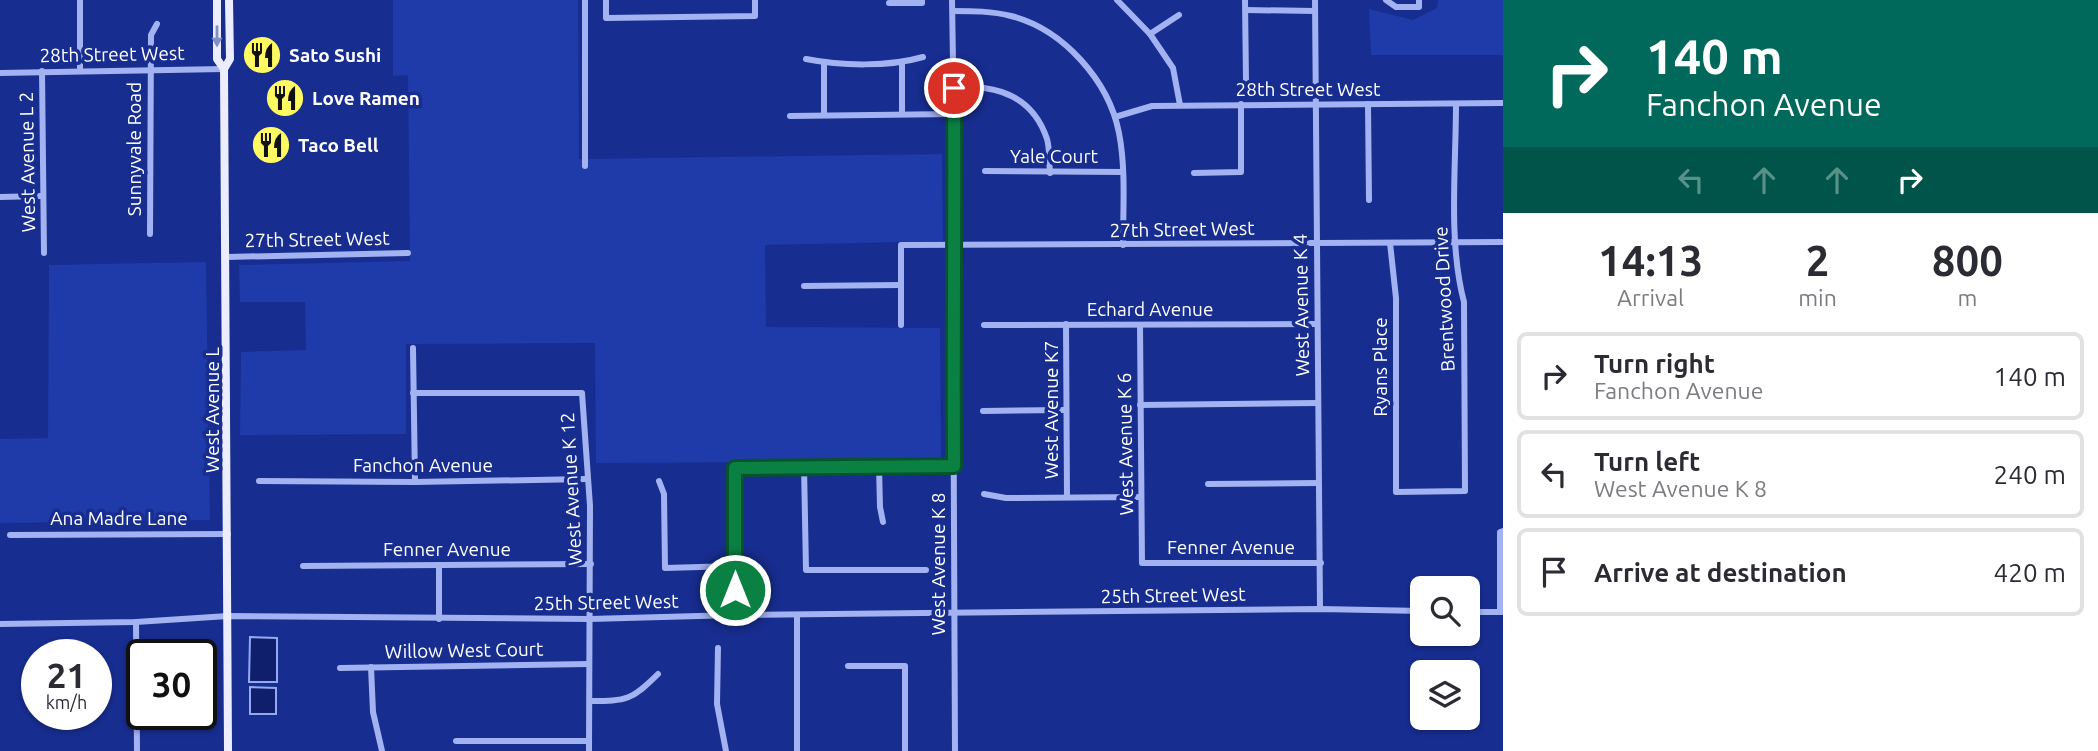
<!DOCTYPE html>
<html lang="en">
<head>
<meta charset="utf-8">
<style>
  body { margin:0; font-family:Ubuntu,sans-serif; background:#f7f7f7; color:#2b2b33; height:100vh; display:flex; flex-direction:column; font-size:26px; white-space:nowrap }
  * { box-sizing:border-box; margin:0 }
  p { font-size:23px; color:#7c7c81 }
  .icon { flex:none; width:38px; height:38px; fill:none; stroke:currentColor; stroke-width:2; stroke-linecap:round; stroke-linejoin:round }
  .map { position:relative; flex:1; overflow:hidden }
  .drawer { display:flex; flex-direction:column; background:#fff; width:595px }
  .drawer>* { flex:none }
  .top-card { background:#00695c; color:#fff; overflow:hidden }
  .controls { position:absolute; left:1410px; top:576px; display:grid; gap:14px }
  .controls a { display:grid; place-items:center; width:70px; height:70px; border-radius:10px; background:#fff; box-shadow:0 2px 5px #0004; font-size:35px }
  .speed { position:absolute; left:21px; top:639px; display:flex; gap:14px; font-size:35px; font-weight:700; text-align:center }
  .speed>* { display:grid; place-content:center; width:91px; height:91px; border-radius:50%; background:#fff; box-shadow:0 2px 5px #0004; line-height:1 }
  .speed small { font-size:18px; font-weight:400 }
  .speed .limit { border:4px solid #111; border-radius:10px; background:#fff; color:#111 }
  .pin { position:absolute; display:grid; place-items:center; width:60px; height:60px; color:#fff; margin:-30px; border:4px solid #fff; border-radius:50%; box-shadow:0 2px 7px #0007 }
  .me { position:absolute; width:77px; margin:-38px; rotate:0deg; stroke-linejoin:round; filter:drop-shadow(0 0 5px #0008) }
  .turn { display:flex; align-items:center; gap:24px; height:147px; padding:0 28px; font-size:32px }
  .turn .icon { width:91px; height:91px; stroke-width:2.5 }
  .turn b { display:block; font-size:49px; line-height:60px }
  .lanes { display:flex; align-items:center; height:66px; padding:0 28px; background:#0003; justify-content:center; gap:35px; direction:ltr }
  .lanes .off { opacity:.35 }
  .eta { display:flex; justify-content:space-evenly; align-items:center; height:119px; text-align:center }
  .eta b { font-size:42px; font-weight:700; line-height:49px }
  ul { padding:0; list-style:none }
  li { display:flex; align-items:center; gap:21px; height:88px; margin:0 14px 10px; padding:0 14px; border:4px solid #e1e1e2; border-radius:10px }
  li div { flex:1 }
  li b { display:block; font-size:26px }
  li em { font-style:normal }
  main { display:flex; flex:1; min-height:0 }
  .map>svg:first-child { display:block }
  .green { fill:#1f3aa9 }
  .water { fill:#0f1f6c; stroke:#95a9f2; stroke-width:2 }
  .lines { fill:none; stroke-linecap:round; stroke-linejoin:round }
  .minor { stroke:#a3b2f0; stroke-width:6 }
  .major { stroke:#eceeff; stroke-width:8 }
  .oneway { fill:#828ec7 }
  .route-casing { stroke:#07532c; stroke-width:18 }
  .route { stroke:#0b8043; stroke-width:12 }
  .labels { text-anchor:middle; stroke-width:7; stroke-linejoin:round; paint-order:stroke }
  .street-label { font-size:19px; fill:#fff; stroke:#172d8f }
  .poi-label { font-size:19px; font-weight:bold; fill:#fff; stroke:#172d8f; text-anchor:start }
</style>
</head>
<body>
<main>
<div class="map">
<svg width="1503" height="751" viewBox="0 0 1503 751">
  <rect width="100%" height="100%" fill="#172d8f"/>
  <!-- green -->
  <g class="green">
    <polygon points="393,0 578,0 579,159 942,154 943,241 765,245 766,327 940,328 941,461 596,463 595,343 406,344 406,434 240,435 241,352 306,350 305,302 240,302 239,265 410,261 408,75 393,76"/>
    <polygon points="1438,0 1503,0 1503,55 1371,55 1369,9 1413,20 1437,8"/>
    <polygon points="206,262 210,520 0,523 0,439 48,438 49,265"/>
  </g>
  <!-- water -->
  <g class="water">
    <polygon points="250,637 277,638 277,682 249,682"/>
    <polygon points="250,687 276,688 276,714 250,714"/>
  </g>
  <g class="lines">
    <!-- minor -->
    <g class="minor">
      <polyline points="80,0 80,70"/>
      <polyline points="606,0 606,18 755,16 755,0"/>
      <polyline points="952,0 956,246 953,303 955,751"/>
      <polyline points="1117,0 1150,34 1173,68 1180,105"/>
      <polyline points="1245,0 1246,81"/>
      <polyline points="1315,0 1320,609"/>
      <polyline points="1386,0 1396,7 1419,7 1419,0"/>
      <polyline points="889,3 922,3 922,0"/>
      <polyline points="1246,10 1315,11"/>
      <path d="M953,11C972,11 992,11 1011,16C1063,29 1109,81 1119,133C1126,169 1123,208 1123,245"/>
      <polyline points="1150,34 1179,15"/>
      <path d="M806,59C841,66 889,67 923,57"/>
      <polyline points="824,62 824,114"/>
      <polyline points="42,71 44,253"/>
      <polyline points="0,73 224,69"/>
      <path d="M984,88C1015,92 1037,109 1047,139C1050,149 1049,162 1050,173"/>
      <polyline points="1368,104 1369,200"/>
      <polyline points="902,114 902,63"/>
      <polyline points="790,116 954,114"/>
      <polyline points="1115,117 1152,106 1503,103"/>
      <polyline points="585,166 585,0"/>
      <polyline points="985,171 1123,172"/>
      <polyline points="1194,173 1241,172 1241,104"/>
      <polyline points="0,197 42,196"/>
      <polyline points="150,234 151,35 157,24"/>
      <path d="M1390,243L1396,298V492L1465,491L1464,302C1448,242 1456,167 1456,104"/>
      <polyline points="227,257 408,253"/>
      <polyline points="804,286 901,285"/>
      <polyline points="1066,324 1067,497"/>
      <polyline points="901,325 901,245 1503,242"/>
      <polyline points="984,325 1317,324"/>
      <polyline points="1140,325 1142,563 1321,563"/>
      <polyline points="413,348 415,482"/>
      <polyline points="413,393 582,393 590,506 589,751"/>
      <polyline points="1140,405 1318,403"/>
      <polyline points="983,411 1066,410"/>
      <polyline points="804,466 806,570 926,570"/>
      <polyline points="879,466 880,507 883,522"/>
      <polyline points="259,481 415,482 587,479"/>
      <polyline points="659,481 664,494 665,568 735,566"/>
      <polyline points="1208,484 1318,483"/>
      <polyline points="984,494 1006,498 1141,497"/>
      <polyline points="10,535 228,534"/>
      <polyline points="303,566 591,564"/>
      <polyline points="1468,612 1501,612"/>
      <polyline points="1500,612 1500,532 1503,531"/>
      <polyline points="735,615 735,468 954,466"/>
      <polyline points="439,619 439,565"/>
      <polyline points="136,622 137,751"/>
      <polyline points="0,624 136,622 228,616 590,619 735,615 1320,609 1423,611"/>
      <polyline points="718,648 717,704 726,751"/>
      <polyline points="848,666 905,666 905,751"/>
      <polyline points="371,667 373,712 382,751"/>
      <polyline points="340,668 589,664"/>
      <path d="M590,701C627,701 632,700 658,674"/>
      <polyline points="456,741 589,741"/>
      <polyline points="797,751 797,616"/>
    </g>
    <!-- major -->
    <g class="major">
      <polyline points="217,0 217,59 224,69"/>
      <polyline points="228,751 224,69 230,59 229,0"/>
    </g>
  </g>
  <!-- one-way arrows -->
  <defs><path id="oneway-solid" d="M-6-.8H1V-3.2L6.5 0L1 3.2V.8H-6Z" transform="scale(1.75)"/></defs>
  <use class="oneway" href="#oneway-solid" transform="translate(217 36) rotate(90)"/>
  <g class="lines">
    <!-- route casing -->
    <g class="route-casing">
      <path id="route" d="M735,590V468L954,466C953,340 955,214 954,88"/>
    </g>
    <!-- route -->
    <use href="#route" class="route"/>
  </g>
  <!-- icons -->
  <defs>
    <g id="restaurant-disc" transform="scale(2.0125)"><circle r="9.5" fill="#fff962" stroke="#172d8f"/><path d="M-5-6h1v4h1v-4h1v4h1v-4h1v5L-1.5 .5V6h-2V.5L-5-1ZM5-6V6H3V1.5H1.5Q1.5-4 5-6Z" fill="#111"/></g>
  </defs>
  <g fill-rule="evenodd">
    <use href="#restaurant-disc" x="262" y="55"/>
    <use href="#restaurant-disc" x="285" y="98"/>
    <use href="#restaurant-disc" x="271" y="145"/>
  </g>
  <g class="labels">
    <!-- street labels -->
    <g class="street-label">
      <text transform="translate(112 54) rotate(-1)" y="7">28th Street West</text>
      <text x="1308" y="96">28th Street West</text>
      <text transform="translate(134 149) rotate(-90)" y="7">Sunnyvale Road</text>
      <text x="1054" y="163">Yale Court</text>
      <text transform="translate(27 162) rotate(-91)" y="7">West Avenue L 2</text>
      <text transform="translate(1182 229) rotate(-1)" y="7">27th Street West</text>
      <text transform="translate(317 239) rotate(-1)" y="7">27th Street West</text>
      <text transform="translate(1444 299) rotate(-93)" y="7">Brentwood Drive</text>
      <text transform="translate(1301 305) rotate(-91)" y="7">West Avenue K 4</text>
      <text x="1150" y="316">Echard Avenue</text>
      <text transform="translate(1380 367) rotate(-90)" y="7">Ryans Place</text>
      <text transform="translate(212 410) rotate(-90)" y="7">West Avenue L</text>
      <text transform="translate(1051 410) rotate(-90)" y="7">West Avenue K7</text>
      <text transform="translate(1125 444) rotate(-91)" y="7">West Avenue K 6</text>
      <text x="423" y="472">Fanchon Avenue</text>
      <text transform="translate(571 489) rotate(-93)" y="7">West Avenue K 12</text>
      <text x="119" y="525">Ana Madre Lane</text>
      <text x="1231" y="554">Fenner Avenue</text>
      <text x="447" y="556">Fenner Avenue</text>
      <text transform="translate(938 564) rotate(-90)" y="7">West Avenue K 8</text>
      <text transform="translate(1173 595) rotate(-1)" y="7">25th Street West</text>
      <text transform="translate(606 602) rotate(-1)" y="7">25th Street West</text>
      <text transform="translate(464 650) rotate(-1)" y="7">Willow West Court</text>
    </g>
    <!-- poi labels -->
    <g class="poi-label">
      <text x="289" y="62">Sato Sushi</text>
      <text x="312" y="105">Love Ramen</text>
      <text x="298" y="152">Taco Bell</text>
    </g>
  </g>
</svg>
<div class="controls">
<a><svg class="icon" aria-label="search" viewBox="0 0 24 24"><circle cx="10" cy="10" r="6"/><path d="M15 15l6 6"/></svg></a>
<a><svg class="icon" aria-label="layers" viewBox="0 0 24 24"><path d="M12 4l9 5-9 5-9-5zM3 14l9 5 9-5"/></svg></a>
</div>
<div class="speed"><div>21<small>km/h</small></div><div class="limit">30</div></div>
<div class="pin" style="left:954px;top:88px;background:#d93025"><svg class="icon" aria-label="arrive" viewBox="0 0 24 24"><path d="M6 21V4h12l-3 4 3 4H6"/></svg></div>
<svg class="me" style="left:735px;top:590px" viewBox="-20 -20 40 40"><circle r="17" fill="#0b8043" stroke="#fff" stroke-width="3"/><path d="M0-11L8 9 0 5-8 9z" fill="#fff"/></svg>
</div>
<section class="drawer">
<div class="top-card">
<div class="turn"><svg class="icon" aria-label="right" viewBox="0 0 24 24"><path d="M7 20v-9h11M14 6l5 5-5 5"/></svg><div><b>140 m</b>Fanchon Avenue</div></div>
<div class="lanes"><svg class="icon off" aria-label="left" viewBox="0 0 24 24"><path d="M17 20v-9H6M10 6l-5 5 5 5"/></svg><svg class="icon off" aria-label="ahead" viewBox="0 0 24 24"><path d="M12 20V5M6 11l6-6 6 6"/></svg><svg class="icon off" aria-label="ahead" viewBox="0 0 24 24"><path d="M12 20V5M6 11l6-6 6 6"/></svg><svg class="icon" aria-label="right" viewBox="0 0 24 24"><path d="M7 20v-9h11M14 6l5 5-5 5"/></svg></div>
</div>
<div class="eta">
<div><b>14:13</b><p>Arrival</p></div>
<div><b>2</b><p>min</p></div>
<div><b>800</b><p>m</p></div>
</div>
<ul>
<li><svg class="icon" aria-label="right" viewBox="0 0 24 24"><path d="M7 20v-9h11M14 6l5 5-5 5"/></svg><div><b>Turn right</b><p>Fanchon Avenue</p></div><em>140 m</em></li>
<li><svg class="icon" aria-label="left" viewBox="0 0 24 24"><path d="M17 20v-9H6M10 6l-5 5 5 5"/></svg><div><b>Turn left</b><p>West Avenue K 8</p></div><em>240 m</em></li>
<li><svg class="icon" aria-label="arrive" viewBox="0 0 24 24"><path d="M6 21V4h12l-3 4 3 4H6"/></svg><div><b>Arrive at destination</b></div><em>420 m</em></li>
</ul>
</section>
</main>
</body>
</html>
